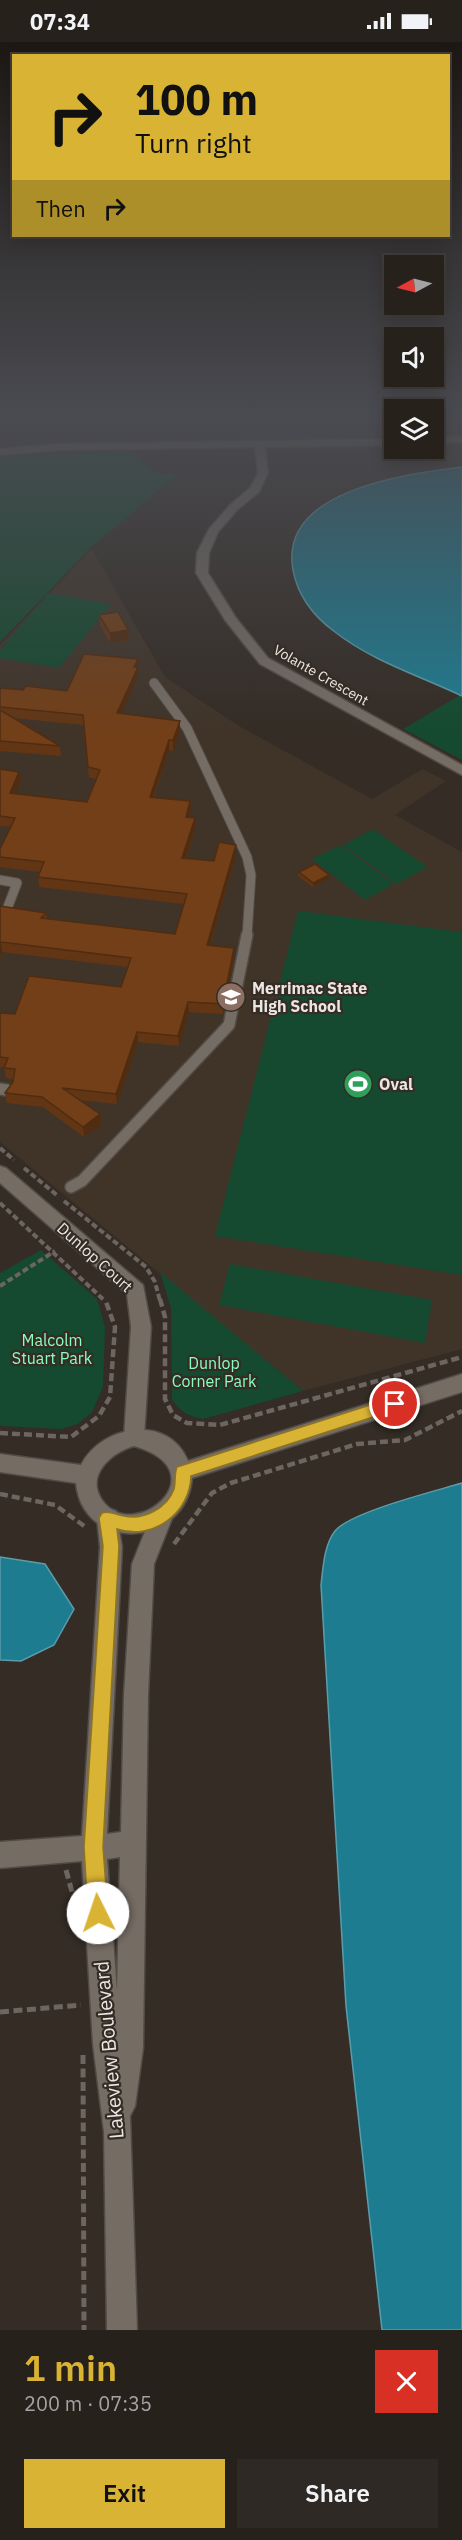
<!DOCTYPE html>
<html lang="en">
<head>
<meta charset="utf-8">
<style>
  body { margin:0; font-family:"IBM Plex Sans",sans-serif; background:#2f2925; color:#f1f3f6; height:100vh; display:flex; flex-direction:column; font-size:22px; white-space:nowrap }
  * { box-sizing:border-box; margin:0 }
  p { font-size:20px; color:#a4a3a3 }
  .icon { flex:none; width:33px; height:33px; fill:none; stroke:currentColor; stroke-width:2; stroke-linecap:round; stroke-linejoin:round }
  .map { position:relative; height:2288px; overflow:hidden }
  .drawer { display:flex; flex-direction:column; background:#27211c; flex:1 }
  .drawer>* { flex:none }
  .banner { position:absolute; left:12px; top:12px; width:438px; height:183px; border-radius:0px; box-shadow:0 3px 15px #0003,0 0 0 2px #433e3b; background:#d9b334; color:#111; overflow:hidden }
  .needle { width:39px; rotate:263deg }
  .fabs { position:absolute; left:384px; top:213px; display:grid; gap:12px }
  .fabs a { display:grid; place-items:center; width:60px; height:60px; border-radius:0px; background:#27211c; box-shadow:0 3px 15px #0003,0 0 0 2px #433e3b; font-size:30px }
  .pin { position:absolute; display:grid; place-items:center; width:51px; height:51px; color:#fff; margin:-26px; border:3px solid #fff; border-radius:50%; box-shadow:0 2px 6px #0007 }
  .me { position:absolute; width:66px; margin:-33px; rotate:356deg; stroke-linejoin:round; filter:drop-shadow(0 0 4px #0008) }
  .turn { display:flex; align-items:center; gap:21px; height:126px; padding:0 24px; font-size:27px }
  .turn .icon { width:78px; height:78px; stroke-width:2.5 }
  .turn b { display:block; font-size:42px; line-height:51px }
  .then { display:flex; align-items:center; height:57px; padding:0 24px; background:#0003; gap:12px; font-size:22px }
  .round { display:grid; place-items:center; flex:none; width:63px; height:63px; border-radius:0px; background:#2f2925 }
  .head { display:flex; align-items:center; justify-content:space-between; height:102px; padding:0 24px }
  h1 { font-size:36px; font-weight:600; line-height:45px; color:#d9b334 }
  .cta { display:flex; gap:12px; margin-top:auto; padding:12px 24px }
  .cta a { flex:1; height:69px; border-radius:0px; background:#d9b334; color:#111; font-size:24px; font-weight:600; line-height:69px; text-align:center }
  .cta a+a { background:#2f2925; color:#f1f3f6 }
  .status { display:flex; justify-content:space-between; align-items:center; height:42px; padding:0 30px; background:#27211c; direction:ltr }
  .status svg { height:16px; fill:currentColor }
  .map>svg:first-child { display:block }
  .built { fill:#403429 }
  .green { fill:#154a30 }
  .water { fill:#1e7c91; stroke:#5c9ca9; stroke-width:1.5 }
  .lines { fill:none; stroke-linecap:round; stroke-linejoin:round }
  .lane-far1-casing { stroke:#514b45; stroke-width:11 }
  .lane-casing { stroke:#514b45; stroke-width:14 }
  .street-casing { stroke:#514b45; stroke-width:3 }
  .secondary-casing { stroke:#514b45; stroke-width:3 }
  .path-far2 { stroke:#6d655f; stroke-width:4; stroke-dasharray:6 3; stroke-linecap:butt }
  .path-far1 { stroke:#6d655f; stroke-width:4.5; stroke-dasharray:8 4; stroke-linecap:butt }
  .path { stroke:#6d655f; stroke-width:5; stroke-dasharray:9 4.5; stroke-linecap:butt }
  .lane-far1 { stroke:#756c64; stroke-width:9 }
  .lane { stroke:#756c64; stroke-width:11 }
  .street { fill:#756c64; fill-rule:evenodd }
  .secondary { fill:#756c64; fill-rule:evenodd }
  .wall { fill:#623615 }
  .shaded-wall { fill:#502c11 }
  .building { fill:#723f18; stroke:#502c11; stroke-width:1.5 }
  .route { fill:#d9b334; stroke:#8d7422; stroke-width:1.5 }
  .labels { text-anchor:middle; stroke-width:4.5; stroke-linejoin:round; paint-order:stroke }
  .far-street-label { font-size:14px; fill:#ece6e2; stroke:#342c25 }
  .poi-label { font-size:16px; font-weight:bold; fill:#ece6e2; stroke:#342c25; text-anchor:start }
  .street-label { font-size:16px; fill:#ece6e2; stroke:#342c25 }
  .park-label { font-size:16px; fill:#88fdbd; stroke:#342c25 }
  .near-street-label { font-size:20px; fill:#ece6e2; stroke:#342c25 }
</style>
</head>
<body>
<div class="status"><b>07:34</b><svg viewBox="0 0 49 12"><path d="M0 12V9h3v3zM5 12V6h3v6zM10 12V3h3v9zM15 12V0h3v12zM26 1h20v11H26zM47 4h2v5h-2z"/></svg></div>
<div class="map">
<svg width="462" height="2288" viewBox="0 0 462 2288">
  <rect width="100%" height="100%" fill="#342c25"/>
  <!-- built -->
  <polygon class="built" points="92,507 165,635 239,684 372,757 423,727 446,739 395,773 462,810 462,1307 303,1349 0,1100 0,603"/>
  <!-- green -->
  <g class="green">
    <polygon points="129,408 158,432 178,432 91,505 0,600 0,415"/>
    <polygon points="48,551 111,562 59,626 0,616 0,608"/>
    <polygon points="460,653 462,654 462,718 403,687"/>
    <polygon points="373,787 427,825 397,842 343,803"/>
    <polygon points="341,803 394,842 365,858 312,817"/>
    <polygon points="298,869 462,890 462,1233 215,1194"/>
    <polygon points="41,1208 97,1257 105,1285 103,1345 92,1370 78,1382 61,1387 0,1384 0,1231"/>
    <polygon points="230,1222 432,1258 425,1301 219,1263"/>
    <path d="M160,1230L303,1349L203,1377C188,1374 180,1370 172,1357L171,1266Z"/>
  </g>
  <!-- water -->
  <g class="water">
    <path d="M462,425V654C420,634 372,619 335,590C313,574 298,555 293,528C278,447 409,432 462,425Z"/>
    <path d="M462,1441V2288H382L346,1964L321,1543C323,1526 324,1503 335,1489C350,1470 436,1449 462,1441Z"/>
    <polygon points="0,1515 45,1522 74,1567 54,1603 21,1619 0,1618"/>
  </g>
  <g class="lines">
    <!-- lane-far1 casing -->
    <g class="lane-far1-casing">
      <g id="lane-far1">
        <polyline points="154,641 187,686 247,815 251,833 247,894"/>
        <polyline points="0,838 17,841 7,867"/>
      </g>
    </g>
    <!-- lane casing -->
    <g class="lane-casing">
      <g id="lane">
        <polyline points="0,1047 7,1048"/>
        <polyline points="71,1145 82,1139 229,983 247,893"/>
      </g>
    </g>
    <!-- street casing -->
    <g class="street-casing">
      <g id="street">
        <polygon points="462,394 462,400 434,401 434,395"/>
        <polygon points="394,397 394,403 265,405 268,431 259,450 238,467 218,490 209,511 208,531 236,576 268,616 462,723 462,733 260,622 225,578 196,531 197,511 209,487 230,463 250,446 258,431 255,405 60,408 0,413 0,407 60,402"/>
        <polygon points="0,1124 6,1126 143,1243 151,1285 144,1395 141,1401 134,1404 127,1401 124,1395 131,1285 127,1252 0,1141"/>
        <path d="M162,1464L170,1467L173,1474L154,1522L148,1653L143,2006L135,2064L130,2074L137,2288H107L104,2090L93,2002L82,1819L0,1826V1800L82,1794L100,1505L97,1476L100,1469L108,1466L116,1469L122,1505L107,1792L121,1790L124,1653L132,1522L154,1467ZM120,1815L117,1949L107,1817Z"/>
      </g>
    </g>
    <!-- secondary casing -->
    <g class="secondary-casing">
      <path id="secondary" d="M462,1332V1350L192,1436C186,1506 83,1512 76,1441L0,1430V1412L81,1423C102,1382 169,1372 188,1419ZM134,1404C221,1429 134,1504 102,1458C85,1433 112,1410 134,1404Z"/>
    </g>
    <!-- path-far2 -->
    <g class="path-far2">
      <polyline points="0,1106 14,1118"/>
      <polyline points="24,1126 58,1154"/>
      <polyline points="64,1159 146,1225 155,1240 160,1259"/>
      <polyline points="0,1161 105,1259"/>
      <polyline points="0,1244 55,1209"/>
    </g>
    <!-- path-far1 -->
    <g class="path-far1">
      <polyline points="160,1257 165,1275 165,1357 173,1373 187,1381 220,1383 462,1315"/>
      <polyline points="0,1391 71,1395 99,1374 110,1355 115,1285 105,1257"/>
      <polyline points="0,1452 55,1463 87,1486"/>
      <polyline points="174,1502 212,1451 231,1441 357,1402 405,1398 462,1369"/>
    </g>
    <!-- path -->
    <g class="path">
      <polyline points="66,1828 72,1850"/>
      <polyline points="0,1970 81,1963"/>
      <polyline points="83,2013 84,2288"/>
    </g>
    <!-- lane-far1 -->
    <use href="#lane-far1" class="lane-far1"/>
    <!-- lane -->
    <use href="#lane" class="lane"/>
    <!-- street -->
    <use href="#street" class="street"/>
    <!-- secondary -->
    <use href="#secondary" class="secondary"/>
  </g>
  <!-- wall -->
  <g class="wall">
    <polygon points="99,573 128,588 129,598 110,601 100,583"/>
    <polygon points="138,617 138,635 122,671 180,689 173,709 169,708 154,755 190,759 191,769 189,775 196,786 186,816 214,819 236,813 210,904 234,916 223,972 189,970 179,1004 138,1000 117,1062 79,1058 100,1072 101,1083 84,1095 43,1065 7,1061 5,1051 13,1040 13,1037 6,1036 4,1025 0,1025 0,971 15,972 121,945 128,925 2,910 0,916 0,864 46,871 47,877 175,892 184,862 39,845 38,835 40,830 0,825 0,807 10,785 0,784 0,727 21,740 15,751 87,760 96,737 89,735 83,683 14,676 60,704 61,714 0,709 0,646 23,648 67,649"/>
    <polygon points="299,830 328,837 313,845 298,834"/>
  </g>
  <!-- shaded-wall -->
  <g class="shaded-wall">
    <polygon points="128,588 129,598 110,601 110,591"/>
    <polygon points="138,617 138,635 118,681 117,671 134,625"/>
    <polygon points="180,679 180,689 173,709 173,698"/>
    <polygon points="169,698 169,708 150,765 150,755"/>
    <polygon points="19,730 21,740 11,761 10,751"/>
    <polygon points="190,759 191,769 186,785 186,775"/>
    <polygon points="195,776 196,786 182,826 182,816"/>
    <polygon points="236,803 236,813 207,913 207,903"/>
    <polygon points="329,833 328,837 313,845 313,841"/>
    <polygon points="1,900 2,910 0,916 0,902"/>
    <polygon points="234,906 234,916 223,972 223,962"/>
    <polygon points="188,960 189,970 179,1004 178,994"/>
    <polygon points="137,990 138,1000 117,1062 116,1052"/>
    <polygon points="100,1072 101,1083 84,1095 83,1085"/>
  </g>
  <!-- building -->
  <g class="building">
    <polygon points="118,570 128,588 110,591 99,573"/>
    <polygon points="84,612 138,617 134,625 138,625 117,671 180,679 173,698 169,698 150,755 190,759 186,775 195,776 182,816 214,819 219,800 236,803 207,903 234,906 223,962 188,960 178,994 137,990 116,1052 62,1046 100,1072 83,1085 42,1055 5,1051 13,1040 15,1027 4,1026 8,1016 0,1015 0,971 15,972 29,934 121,945 131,916 1,900 0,902 0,864 46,871 41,876 175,892 187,852 38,835 44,820 0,815 0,807 15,776 0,774 0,727 19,730 10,751 87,760 100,728 88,725 83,673 0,665 0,646 23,648 26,644 67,649"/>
    <polygon points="0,668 60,704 0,699"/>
    <polygon points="315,822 329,833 313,841 299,830"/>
  </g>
  <!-- sky -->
  <linearGradient id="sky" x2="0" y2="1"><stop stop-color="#1d1814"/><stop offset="0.54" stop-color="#4a4b51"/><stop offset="1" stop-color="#4a4b51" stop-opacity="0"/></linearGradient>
  <rect width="462" height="691" fill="url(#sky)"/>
  <!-- route -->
  <path class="route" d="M395,1355L403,1362L401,1366L191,1434C190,1471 153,1499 117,1487L119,1504L103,1805L108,1871L105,1878L98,1881L91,1878L88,1871L84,1805L103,1504L99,1476L102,1471C110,1468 115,1473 124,1474C143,1478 167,1467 174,1447C176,1440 174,1432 177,1425Z"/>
  <!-- icons -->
  <defs>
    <g id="school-disc" transform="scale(1.5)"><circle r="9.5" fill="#8d6e63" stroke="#342c25"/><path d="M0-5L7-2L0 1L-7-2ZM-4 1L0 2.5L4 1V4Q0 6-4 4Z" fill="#fff"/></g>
    <g id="stadium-disc" transform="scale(1.5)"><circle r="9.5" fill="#2e9e5b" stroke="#342c25"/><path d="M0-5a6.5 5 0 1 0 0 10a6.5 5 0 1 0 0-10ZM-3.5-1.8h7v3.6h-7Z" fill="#fff"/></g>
  </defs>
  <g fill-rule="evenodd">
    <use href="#school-disc" x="231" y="955"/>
    <use href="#stadium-disc" x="358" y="1042"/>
  </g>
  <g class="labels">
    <!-- far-street labels -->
    <g class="far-street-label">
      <text transform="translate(321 633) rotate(30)" y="5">Volante Crescent</text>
    </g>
    <!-- poi labels -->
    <g class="poi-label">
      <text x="252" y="952">Merrimac State<tspan x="252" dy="18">High School</tspan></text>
      <text x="379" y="1048">Oval</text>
    </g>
    <!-- street labels -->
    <g class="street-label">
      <text transform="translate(95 1215) rotate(42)" y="6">Dunlop Court</text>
    </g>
    <!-- park labels -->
    <g class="park-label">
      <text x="52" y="1304">Malcolm<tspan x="52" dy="18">Stuart Park</tspan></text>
      <text x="214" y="1327">Dunlop<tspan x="214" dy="18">Corner Park</tspan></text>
    </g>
    <!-- near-street labels -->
    <g class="near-street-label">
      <text transform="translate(109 2008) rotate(-95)" y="7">Lakeview Boulevard</text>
    </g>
  </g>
</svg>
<div class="fabs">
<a><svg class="needle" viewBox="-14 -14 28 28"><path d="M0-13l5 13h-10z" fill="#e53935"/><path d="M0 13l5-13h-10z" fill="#a4a3a3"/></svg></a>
<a><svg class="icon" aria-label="sound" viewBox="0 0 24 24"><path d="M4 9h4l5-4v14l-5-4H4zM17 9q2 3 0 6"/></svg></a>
<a><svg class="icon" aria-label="layers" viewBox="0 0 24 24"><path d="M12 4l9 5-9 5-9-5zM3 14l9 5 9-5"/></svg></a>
</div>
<div class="pin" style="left:395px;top:1362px;background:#d93025"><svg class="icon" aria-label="arrive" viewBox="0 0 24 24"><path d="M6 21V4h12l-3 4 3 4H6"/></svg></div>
<svg class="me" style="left:98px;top:1871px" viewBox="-20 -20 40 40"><circle r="19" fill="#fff"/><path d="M0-13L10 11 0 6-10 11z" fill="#d9b334"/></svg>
<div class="banner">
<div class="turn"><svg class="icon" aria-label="right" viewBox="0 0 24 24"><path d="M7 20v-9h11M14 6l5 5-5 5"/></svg><div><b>100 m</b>Turn right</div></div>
<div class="then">Then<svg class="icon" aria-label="right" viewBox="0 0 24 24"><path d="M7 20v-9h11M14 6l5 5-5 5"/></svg></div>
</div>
</div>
<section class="drawer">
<div class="head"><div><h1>1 min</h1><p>200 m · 07:35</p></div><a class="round" style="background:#d93025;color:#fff"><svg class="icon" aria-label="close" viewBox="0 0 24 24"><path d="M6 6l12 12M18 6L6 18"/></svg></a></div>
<div class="cta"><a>Exit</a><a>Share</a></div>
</section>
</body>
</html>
